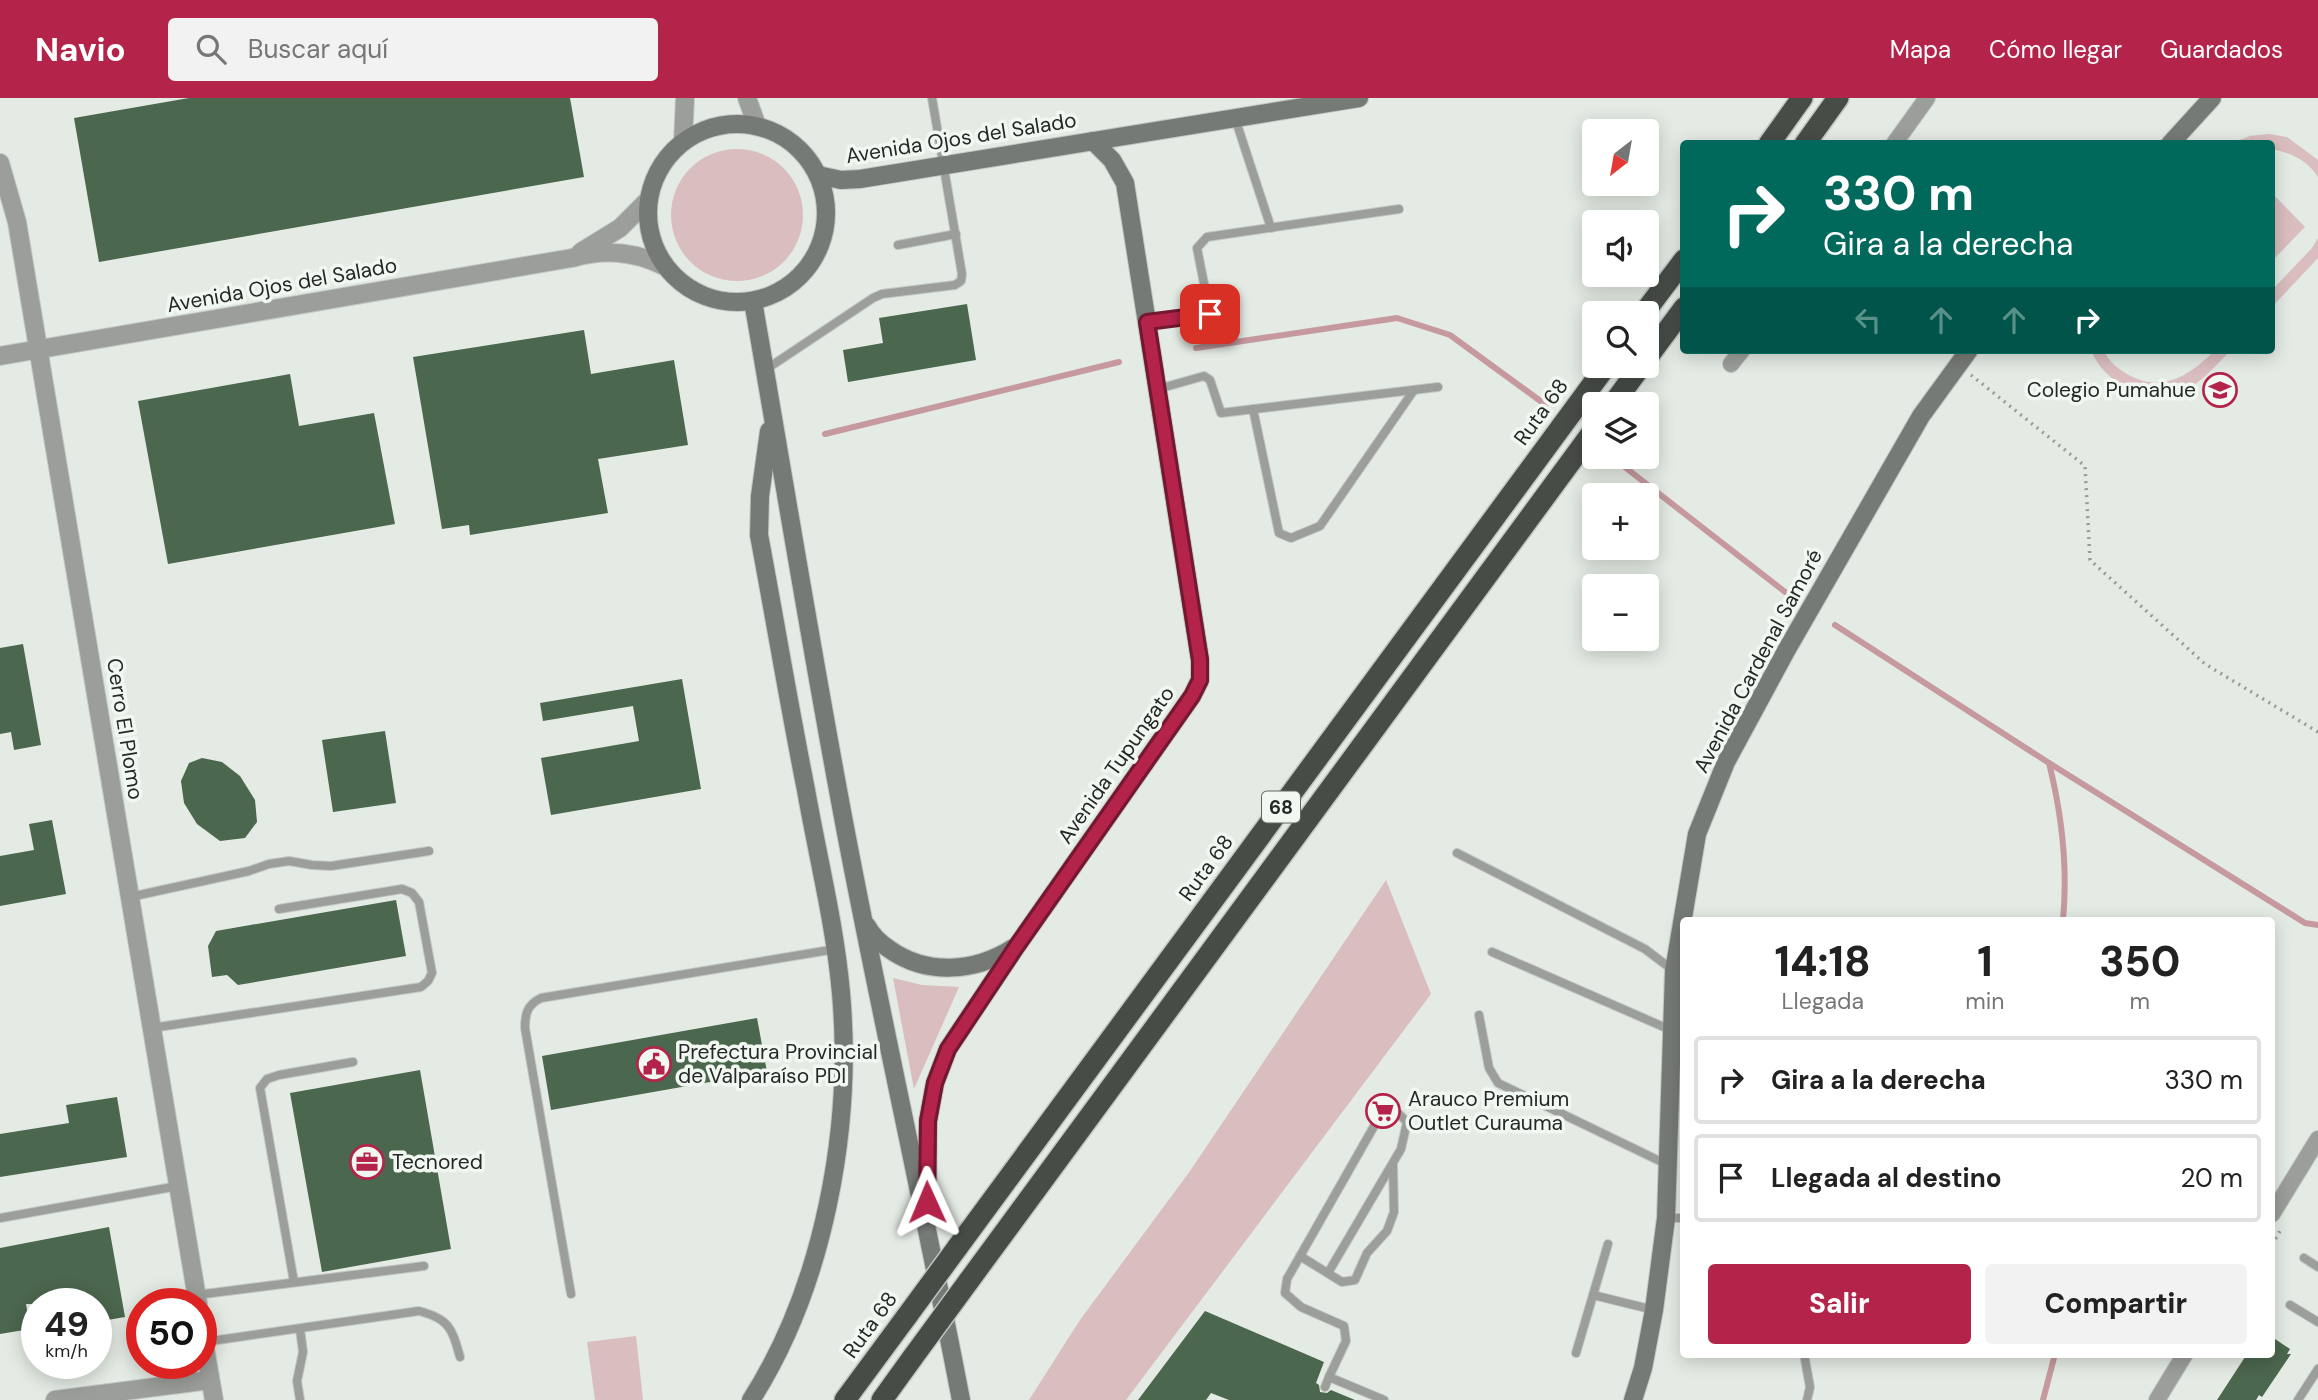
<!DOCTYPE html>
<html lang="es">
<head>
<meta charset="utf-8">
<style>
  body { margin:0; font-family:"DM Sans",sans-serif; background:#f2f2f2; color:#222; height:100vh; display:flex; flex-direction:column; font-size:26px; white-space:nowrap }
  * { box-sizing:border-box; margin:0 }
  p { font-size:23px; color:#767676 }
  .icon { flex:none; width:38px; height:38px; fill:none; stroke:currentColor; stroke-width:2; stroke-linecap:round; stroke-linejoin:round }
  .map { position:relative; flex:1; overflow:hidden }
  .details { position:absolute; left:1680px; top:819px; width:595px; height:441px; display:flex; flex-direction:column; background:#fff; border-radius:7px; box-shadow:0 4px 18px #0003 }
  .details>* { flex:none }
  .banner { position:absolute; left:1680px; top:42px; width:595px; height:214px; border-radius:7px; box-shadow:0 4px 18px #0003; background:#00695c; color:#fff; overflow:hidden }
  .needle { width:46px; rotate:211deg }
  .controls { position:absolute; left:1582px; top:21px; display:grid; gap:14px }
  .controls a { display:grid; place-items:center; width:77px; height:77px; border-radius:7px; background:#fff; box-shadow:0 4px 18px #0003; font-size:35px }
  .speed { position:absolute; left:21px; top:1190px; display:flex; gap:14px; font-size:35px; font-weight:700; text-align:center }
  .speed>* { display:grid; place-content:center; width:91px; height:91px; border-radius:50%; background:#fff; box-shadow:0 4px 18px #0003; line-height:1 }
  .speed small { font-size:18px; font-weight:400 }
  .speed .limit { border:10px solid #d22; background:#fff; color:#111 }
  .pin { position:absolute; display:grid; place-items:center; width:60px; height:60px; color:#fff; margin:-30px; border-radius:14px; box-shadow:0 4px 10px #0006 }
  .me { position:absolute; width:77px; margin:-38px; rotate:359deg; stroke-linejoin:round; filter:drop-shadow(0 0 5px #0008) }
  .turn { display:flex; align-items:center; gap:24px; height:147px; padding:0 28px; font-size:32px }
  .turn .icon { width:91px; height:91px; stroke-width:2.5 }
  .turn b { display:block; font-size:49px; line-height:60px }
  .lanes { display:flex; align-items:center; height:66px; padding:0 28px; background:#0003; justify-content:center; gap:35px; direction:ltr }
  .lanes .off { opacity:.35 }
  .eta { display:flex; justify-content:space-evenly; align-items:center; height:119px; text-align:center }
  .eta b { font-size:42px; font-weight:800; line-height:49px }
  .button { display:flex; gap:14px; margin-top:auto; padding:14px 28px }
  .button a { flex:1; height:80px; border-radius:7px; background:#b4234a; color:#fff; font-size:28px; font-weight:800; line-height:80px; text-align:center }
  .button a+a { background:#f2f2f2; color:#222 }
  ul { padding:0; list-style:none }
  li { display:flex; align-items:center; gap:21px; height:88px; margin:0 14px 10px; padding:0 14px; border:4px solid #e0e0e0; border-radius:7px }
  li div { flex:1 }
  li b { display:block; font-size:26px }
  li em { font-style:normal }
  header { display:flex; align-items:center; gap:42px; box-sizing:border-box; height:98px; padding:0 35px; background:#b4234a; color:#fff }
  header strong { font-size:33px }
  nav { display:flex; gap:38px; margin-inline-start:auto; font-size:24px }
  .search { width:490px; height:63px; background:#f2f2f2; display:flex; align-items:center; gap:18px; box-sizing:border-box; padding:0 24px; border-radius:7px; color:#767676; font-size:26px }
  .map>svg:first-child { display:block }
  .green { fill:#dabdbf }
  .lines { fill:none; stroke-linecap:round; stroke-linejoin:round }
  .stream { stroke:#c5999d; stroke-width:6 }
  .building { fill:#4b674d }
  .service-casing { stroke:#c2c7c2; stroke-width:10 }
  .minor-casing { stroke:#c2c7c2; stroke-width:18 }
  .tertiary-casing { stroke:#c2c7c2; stroke-width:20 }
  .secondary-casing { stroke:#c2c7c2; stroke-width:20 }
  .motorway-casing { stroke:#c2c7c2; stroke-width:24 }
  .path { stroke:#989c98; stroke-width:3.5; stroke-dasharray:2 5; stroke-linecap:butt }
  .service { stroke:#9b9e9b; stroke-width:8 }
  .minor { stroke:#9b9e9b; stroke-width:16 }
  .tertiary { stroke:#9b9e9b; stroke-width:18 }
  .secondary { stroke:#767a77; stroke-width:18 }
  .motorway { stroke:#474c47; stroke-width:21 }
  .motorway-bridge-casing { stroke:#c2c7c2; stroke-width:24; stroke-linecap:butt }
  .motorway-bridge { stroke:#474c47; stroke-width:21 }
  .route-casing { stroke:#751730; stroke-width:18 }
  .route { stroke:#b4234a; stroke-width:12 }
  .labels { text-anchor:middle; stroke-width:7; stroke-linejoin:round; paint-order:stroke }
  .shield { fill:#f1f7f1; stroke:#636663; stroke-width:2 }
  .shield-label { font-size:19px; font-weight:bold; fill:#262826 }
  .street-label { font-size:21px; fill:#262826; stroke:#f1f7f1 }
  .poi-label { font-size:21px; fill:#262826; stroke:#f1f7f1; text-anchor:start }
</style>
</head>
<body>
<header>
<strong>Navio</strong>
<div class="search"><svg class="icon" aria-label="search" viewBox="0 0 24 24"><circle cx="10" cy="10" r="6"/><path d="M15 15l6 6"/></svg>Buscar aquí</div>
<nav><a>Mapa</a><a>Cómo llegar</a><a>Guardados</a></nav>
</header>
<div class="map">
<svg width="2318" height="1302" viewBox="0 0 2318 1302">
  <rect width="100%" height="100%" fill="#e4eae4"/>
  <!-- green -->
  <g class="green">
    <path d="M2269,36L2287,39L2318,62V79C2307,62 2291,55 2272,51V46L2231,45L2250,38Z"/>
    <circle cx="737" cy="117" r="66"/>
    <polygon points="2272,95 2305,129 2272,163"/>
    <polygon points="2318,140 2318,160 2272,209 2272,192 2312,150"/>
    <path d="M2091,252H2104C2108,263 2117,270 2127,276C2161,296 2190,278 2215,252H2231C2216,267 2201,286 2181,294C2147,306 2103,285 2091,252Z"/>
    <polygon points="1386,782 1431,896 1126,1302 1029,1302 1080,1222 1190,1073"/>
    <polygon points="893,880 922,887 959,889 914,991"/>
    <polygon points="636,1238 643,1302 595,1302 587,1244"/>
  </g>
  <g class="lines">
    <!-- stream -->
    <g class="stream">
      <polyline points="1196,250 1397,220 1450,237 1546,307"/>
      <polyline points="825,336 1119,264"/>
      <polyline points="1617,363 1789,497"/>
      <polyline points="1835,527 2049,665 2305,825 2318,827"/>
      <path d="M2049,665C2062,717 2068,769 2063,822"/>
      <polyline points="2043,1302 2055,1256"/>
    </g>
  </g>
  <!-- building -->
  <g class="building">
    <polygon points="189,0 570,0 584,79 99,164 74,20"/>
    <polygon points="967,206 976,262 848,284 843,252 883,245 879,220"/>
    <polygon points="584,232 591,276 674,262 688,347 598,361 608,415 470,437 469,427 442,431 413,259"/>
    <polygon points="290,276 299,328 374,315 395,426 168,466 138,303"/>
    <polygon points="23,546 41,647 14,652 11,634 0,636 0,550"/>
    <polygon points="682,581 701,691 551,717 541,660 639,643 633,608 543,623 540,605"/>
    <polygon points="385,633 396,705 333,714 322,642"/>
    <polygon points="202,660 222,664 240,678 255,702 257,724 245,740 220,743 197,726 184,705 181,683 189,665"/>
    <polygon points="52,722 66,796 0,808 0,758 34,752 29,726"/>
    <polygon points="396,802 406,858 238,887 227,877 212,879 208,848 216,833"/>
    <polygon points="757,920 767,974 551,1012 542,958"/>
    <polygon points="420,972 451,1151 322,1174 290,995"/>
    <polygon points="117,999 127,1059 0,1079 0,1036 69,1025 66,1007"/>
    <polygon points="109,1129 125,1219 96,1224 96,1206 26,1206 30,1231 0,1236 0,1150"/>
    <polygon points="1205,1213 1324,1264 1316,1285 1319,1287 1320,1294 1327,1295 1331,1292 1355,1302 1229,1302 1211,1295 1206,1302 1138,1302"/>
    <polygon points="2272,1239 2290,1251 2287,1256 2291,1256 2262,1299 2259,1297 2256,1302 2217,1302 2247,1256 2272,1256"/>
  </g>
  <g class="lines">
    <!-- service casing -->
    <g class="service-casing">
      <g id="service">
        <polyline points="1235,20 1271,130"/>
        <polyline points="898,147 956,136"/>
        <polyline points="1148,224 1210,216 1197,150 1207,139 1399,111"/>
        <polyline points="765,272 873,200 882,196 955,187 961,183 962,176 932,0"/>
        <polyline points="1158,291 1204,278 1210,282 1221,315 1438,289"/>
        <polyline points="1253,311 1279,435 1291,440 1320,428 1414,292"/>
        <polyline points="1457,755 1645,851 1674,873"/>
        <polyline points="130,799 249,773 269,766 289,763 312,767 331,768 429,753"/>
        <polyline points="1492,854 1673,933"/>
        <polyline points="1479,917 1489,970 1498,985 1668,1067"/>
        <polyline points="152,930 421,889 428,883 432,875 419,804 412,795 402,791 279,811"/>
        <polyline points="0,1120 178,1088"/>
        <polyline points="1666,1120 1684,1120"/>
        <polyline points="1300,1158 1342,1184 1355,1182 1367,1155 1387,1133 1394,1114 1393,1067"/>
        <polyline points="2304,1160 2318,1169"/>
        <polyline points="1328,1175 1401,1051 1407,1024 1395,1012 1381,1016 1287,1181 1285,1195 1301,1209 1344,1228 1346,1243 1329,1279"/>
        <polyline points="294,1184 260,990 267,981 279,977 353,964"/>
        <path d="M571,1196L525,930C525,916 527,907 541,900L836,851"/>
        <polyline points="196,1197 424,1168"/>
        <polyline points="1593,1197 1654,1212"/>
        <polyline points="2290,1207 2318,1224"/>
        <path d="M204,1244L419,1213C450,1221 452,1231 460,1259"/>
        <polyline points="1576,1255 1608,1146"/>
        <polyline points="1804,1256 1810,1289 1807,1302"/>
        <polyline points="1325,1289 1329,1279 1384,1302"/>
        <polyline points="300,1302 297,1283 303,1254 300,1231"/>
        <polyline points="2298,1302 2318,1271"/>
      </g>
    </g>
    <!-- minor casing -->
    <g class="minor-casing">
      <g id="minor">
        <polyline points="1894,46 1927,0"/>
        <polyline points="1731,266 1742,252"/>
        <polyline points="2272,1116 2318,1041"/>
        <polyline points="2157,1302 2185,1256"/>
      </g>
    </g>
    <!-- tertiary casing -->
    <g class="tertiary-casing">
      <g id="tertiary">
        <polyline points="747,0 757,28"/>
        <polyline points="683,44 685,0"/>
        <polyline points="0,65 17,124 198,1206"/>
        <polyline points="581,154 620,130 647,103"/>
        <path d="M0,258L572,160C605,151 634,153 664,168"/>
        <polyline points="201,1227 214,1302"/>
        <polyline points="55,1302 210,1282"/>
      </g>
    </g>
    <!-- secondary casing -->
    <g class="secondary-casing">
      <g id="secondary">
        <circle cx="737" cy="115" r="89"/>
        <polyline points="2170,46 2212,0"/>
        <polyline points="818,77 841,82 860,81 1359,0"/>
        <path d="M753,203C784,382 813,562 847,740C883,928 925,1114 961,1302"/>
        <path d="M867,828C872,838 880,845 889,851C927,878 975,874 1013,850"/>
        <polyline points="927,1125 928,1023 935,985 948,951 1016,849 1192,598 1200,582 1200,562 1125,85 1112,62 1093,43"/>
        <path d="M751,1302C824,1188 853,1030 841,895C835,827 818,760 806,692C789,607 775,522 759,437L760,398L769,333"/>
        <polyline points="1633,1302 1643,1270 1654,1212 1666,1120 1674,873 1697,736 1726,664 1786,553 1921,318 1969,252"/>
      </g>
    </g>
    <!-- motorway casing -->
    <g class="motorway-casing">
      <g id="motorway">
        <polyline points="1769,46 1802,0"/>
        <polyline points="1805,46 1838,0"/>
        <polyline points="1644,215 1684,162"/>
        <polyline points="1647,260 1684,210"/>
        <polyline points="1613,306 1641,268"/>
        <polyline points="957,1150 1606,268"/>
        <polyline points="968,1184 1594,332"/>
        <polyline points="845,1302 907,1218"/>
        <polyline points="882,1302 913,1259"/>
      </g>
    </g>
    <!-- path -->
    <g class="path">
      <polyline points="1971,277 2085,368 2090,462 2205,566 2318,634"/>
      <polyline points="2272,1147 2281,1131"/>
    </g>
    <!-- service -->
    <use href="#service" class="service"/>
    <!-- minor -->
    <use href="#minor" class="minor"/>
    <!-- tertiary -->
    <use href="#tertiary" class="tertiary"/>
    <!-- secondary -->
    <use href="#secondary" class="secondary"/>
    <!-- motorway -->
    <use href="#motorway" class="motorway"/>
    <!-- motorway-bridge casing -->
    <g class="motorway-bridge-casing">
      <g id="motorway-bridge">
        <polyline points="907,1218 957,1150"/>
        <polyline points="913,1259 968,1184"/>
      </g>
    </g>
    <!-- motorway-bridge -->
    <use href="#motorway-bridge" class="motorway-bridge"/>
  </g>
  <g class="lines">
    <!-- route casing -->
    <g class="route-casing">
      <polyline id="route" points="927,1104 928,1023 935,985 948,951 1016,849 1192,598 1200,582 1200,562 1147,224 1210,216"/>
    </g>
    <!-- route -->
    <use href="#route" class="route"/>
  </g>
  <!-- icons -->
  <defs>
    <g id="school-ring" transform="scale(1.75)"><circle r="9.5" fill="#f1f7f1" stroke="#b4234a" stroke-width="1.5"/><path d="M0-5L7-2L0 1L-7-2ZM-4 1L0 2.5L4 1V4Q0 6-4 4Z" fill="#b4234a"/></g>
    <g id="civic-ring" transform="scale(1.75)"><circle r="9.5" fill="#f1f7f1" stroke="#b4234a" stroke-width="1.5"/><path d="M-.6-6.5H3V-4.5H.6V-3L4-1V1h2V6H-6V1h2V-1L-.6-3ZM-1.2 2.5V6h2.4V2.5Z" fill="#b4234a"/></g>
    <g id="supermarket-ring" transform="scale(1.75)"><circle r="9.5" fill="#f1f7f1" stroke="#b4234a" stroke-width="1.5"/><path d="M-6-5.5h2.5l.6 2H6L4.5 2H-2.5L-4.4-4H-6ZM-1.5 3.2a1.3 1.3 0 1 0 .1 0ZM3 3.2a1.3 1.3 0 1 0 .1 0Z" fill="#b4234a"/></g>
    <g id="office-ring" transform="scale(1.75)"><circle r="9.5" fill="#f1f7f1" stroke="#b4234a" stroke-width="1.5"/><path d="M-6-3h4V-5.5h4V-3h4V5H-6ZM-1-4.5V-3h2v-1.5ZM-6 0V1H6V0Z" fill="#b4234a"/></g>
  </defs>
  <g fill-rule="evenodd">
    <use href="#school-ring" x="2220" y="292"/>
    <use href="#civic-ring" x="654" y="966"/>
    <use href="#supermarket-ring" x="1383" y="1013"/>
    <use href="#office-ring" x="367" y="1064"/>
  </g>
  <g class="labels">
    <!-- shield labels -->
    <rect class="shield" x="1262" y="693.5" width="38" height="31" rx="5"/>
    <g class="shield-label">
      <text x="1281" y="716">68</text>
    </g>
    <!-- street labels -->
    <g class="street-label">
      <text transform="translate(961 40) rotate(-9)" y="7">Avenida Ojos del Salado</text>
      <text transform="translate(282 187) rotate(-10)" y="7">Avenida Ojos del Salado</text>
      <text transform="translate(1541 314) rotate(-54)" y="7">Ruta 68</text>
      <text transform="translate(1758 563) rotate(-62)" y="7">Avenida Cardenal Samoré</text>
      <text transform="translate(125 631) rotate(81)" y="7">Cerro El Plomo</text>
      <text transform="translate(1116 667) rotate(-55)" y="7">Avenida Tupungato</text>
      <text transform="translate(1206 770) rotate(-54)" y="7">Ruta 68</text>
      <text transform="translate(870 1227) rotate(-54)" y="7">Ruta 68</text>
    </g>
    <!-- poi labels -->
    <g class="poi-label">
      <text x="2196" y="299" text-anchor="end">Colegio Pumahue</text>
      <text x="678" y="961">Prefectura Provincial<tspan x="678" dy="24">de Valparaíso PDI</tspan></text>
      <text x="1408" y="1008">Arauco Premium<tspan x="1408" dy="24">Outlet Curauma</tspan></text>
      <text x="392" y="1071">Tecnored</text>
    </g>
  </g>
</svg>
<div class="controls">
<a><svg class="needle" viewBox="-14 -14 28 28"><path d="M0-13l5 13h-10z" fill="#e53935"/><path d="M0 13l5-13h-10z" fill="#767676"/></svg></a>
<a><svg class="icon" aria-label="sound" viewBox="0 0 24 24"><path d="M4 9h4l5-4v14l-5-4H4zM17 9q2 3 0 6"/></svg></a>
<a><svg class="icon" aria-label="search" viewBox="0 0 24 24"><circle cx="10" cy="10" r="6"/><path d="M15 15l6 6"/></svg></a>
<a><svg class="icon" aria-label="layers" viewBox="0 0 24 24"><path d="M12 4l9 5-9 5-9-5zM3 14l9 5 9-5"/></svg></a>
<a>+</a>
<a>−</a>
</div>
<div class="speed"><div>49<small>km/h</small></div><div class="limit">50</div></div>
<div class="pin" style="left:1210px;top:216px;background:#d93025"><svg class="icon" aria-label="arrive" viewBox="0 0 24 24"><path d="M6 21V4h12l-3 4 3 4H6"/></svg></div>
<svg class="me" style="left:927px;top:1104px" viewBox="-20 -20 40 40"><path d="M0-17L14 15 0 8-14 15z" fill="#b4234a" stroke="#fff" stroke-width="4"/></svg>
<div class="banner">
<div class="turn"><svg class="icon" aria-label="right" viewBox="0 0 24 24"><path d="M7 20v-9h11M14 6l5 5-5 5"/></svg><div><b>330 m</b>Gira a la derecha</div></div>
<div class="lanes"><svg class="icon off" aria-label="left" viewBox="0 0 24 24"><path d="M17 20v-9H6M10 6l-5 5 5 5"/></svg><svg class="icon off" aria-label="ahead" viewBox="0 0 24 24"><path d="M12 20V5M6 11l6-6 6 6"/></svg><svg class="icon off" aria-label="ahead" viewBox="0 0 24 24"><path d="M12 20V5M6 11l6-6 6 6"/></svg><svg class="icon" aria-label="right" viewBox="0 0 24 24"><path d="M7 20v-9h11M14 6l5 5-5 5"/></svg></div>
</div>
<section class="details">
<div class="eta">
<div><b>14:18</b><p>Llegada</p></div>
<div><b>1</b><p>min</p></div>
<div><b>350</b><p>m</p></div>
</div>
<ul>
<li><svg class="icon" aria-label="right" viewBox="0 0 24 24"><path d="M7 20v-9h11M14 6l5 5-5 5"/></svg><div><b>Gira a la derecha</b></div><em>330 m</em></li>
<li><svg class="icon" aria-label="arrive" viewBox="0 0 24 24"><path d="M6 21V4h12l-3 4 3 4H6"/></svg><div><b>Llegada al destino</b></div><em>20 m</em></li>
</ul>
<div class="button"><a>Salir</a><a>Compartir</a></div>
</section>
</div>
</body>
</html>
